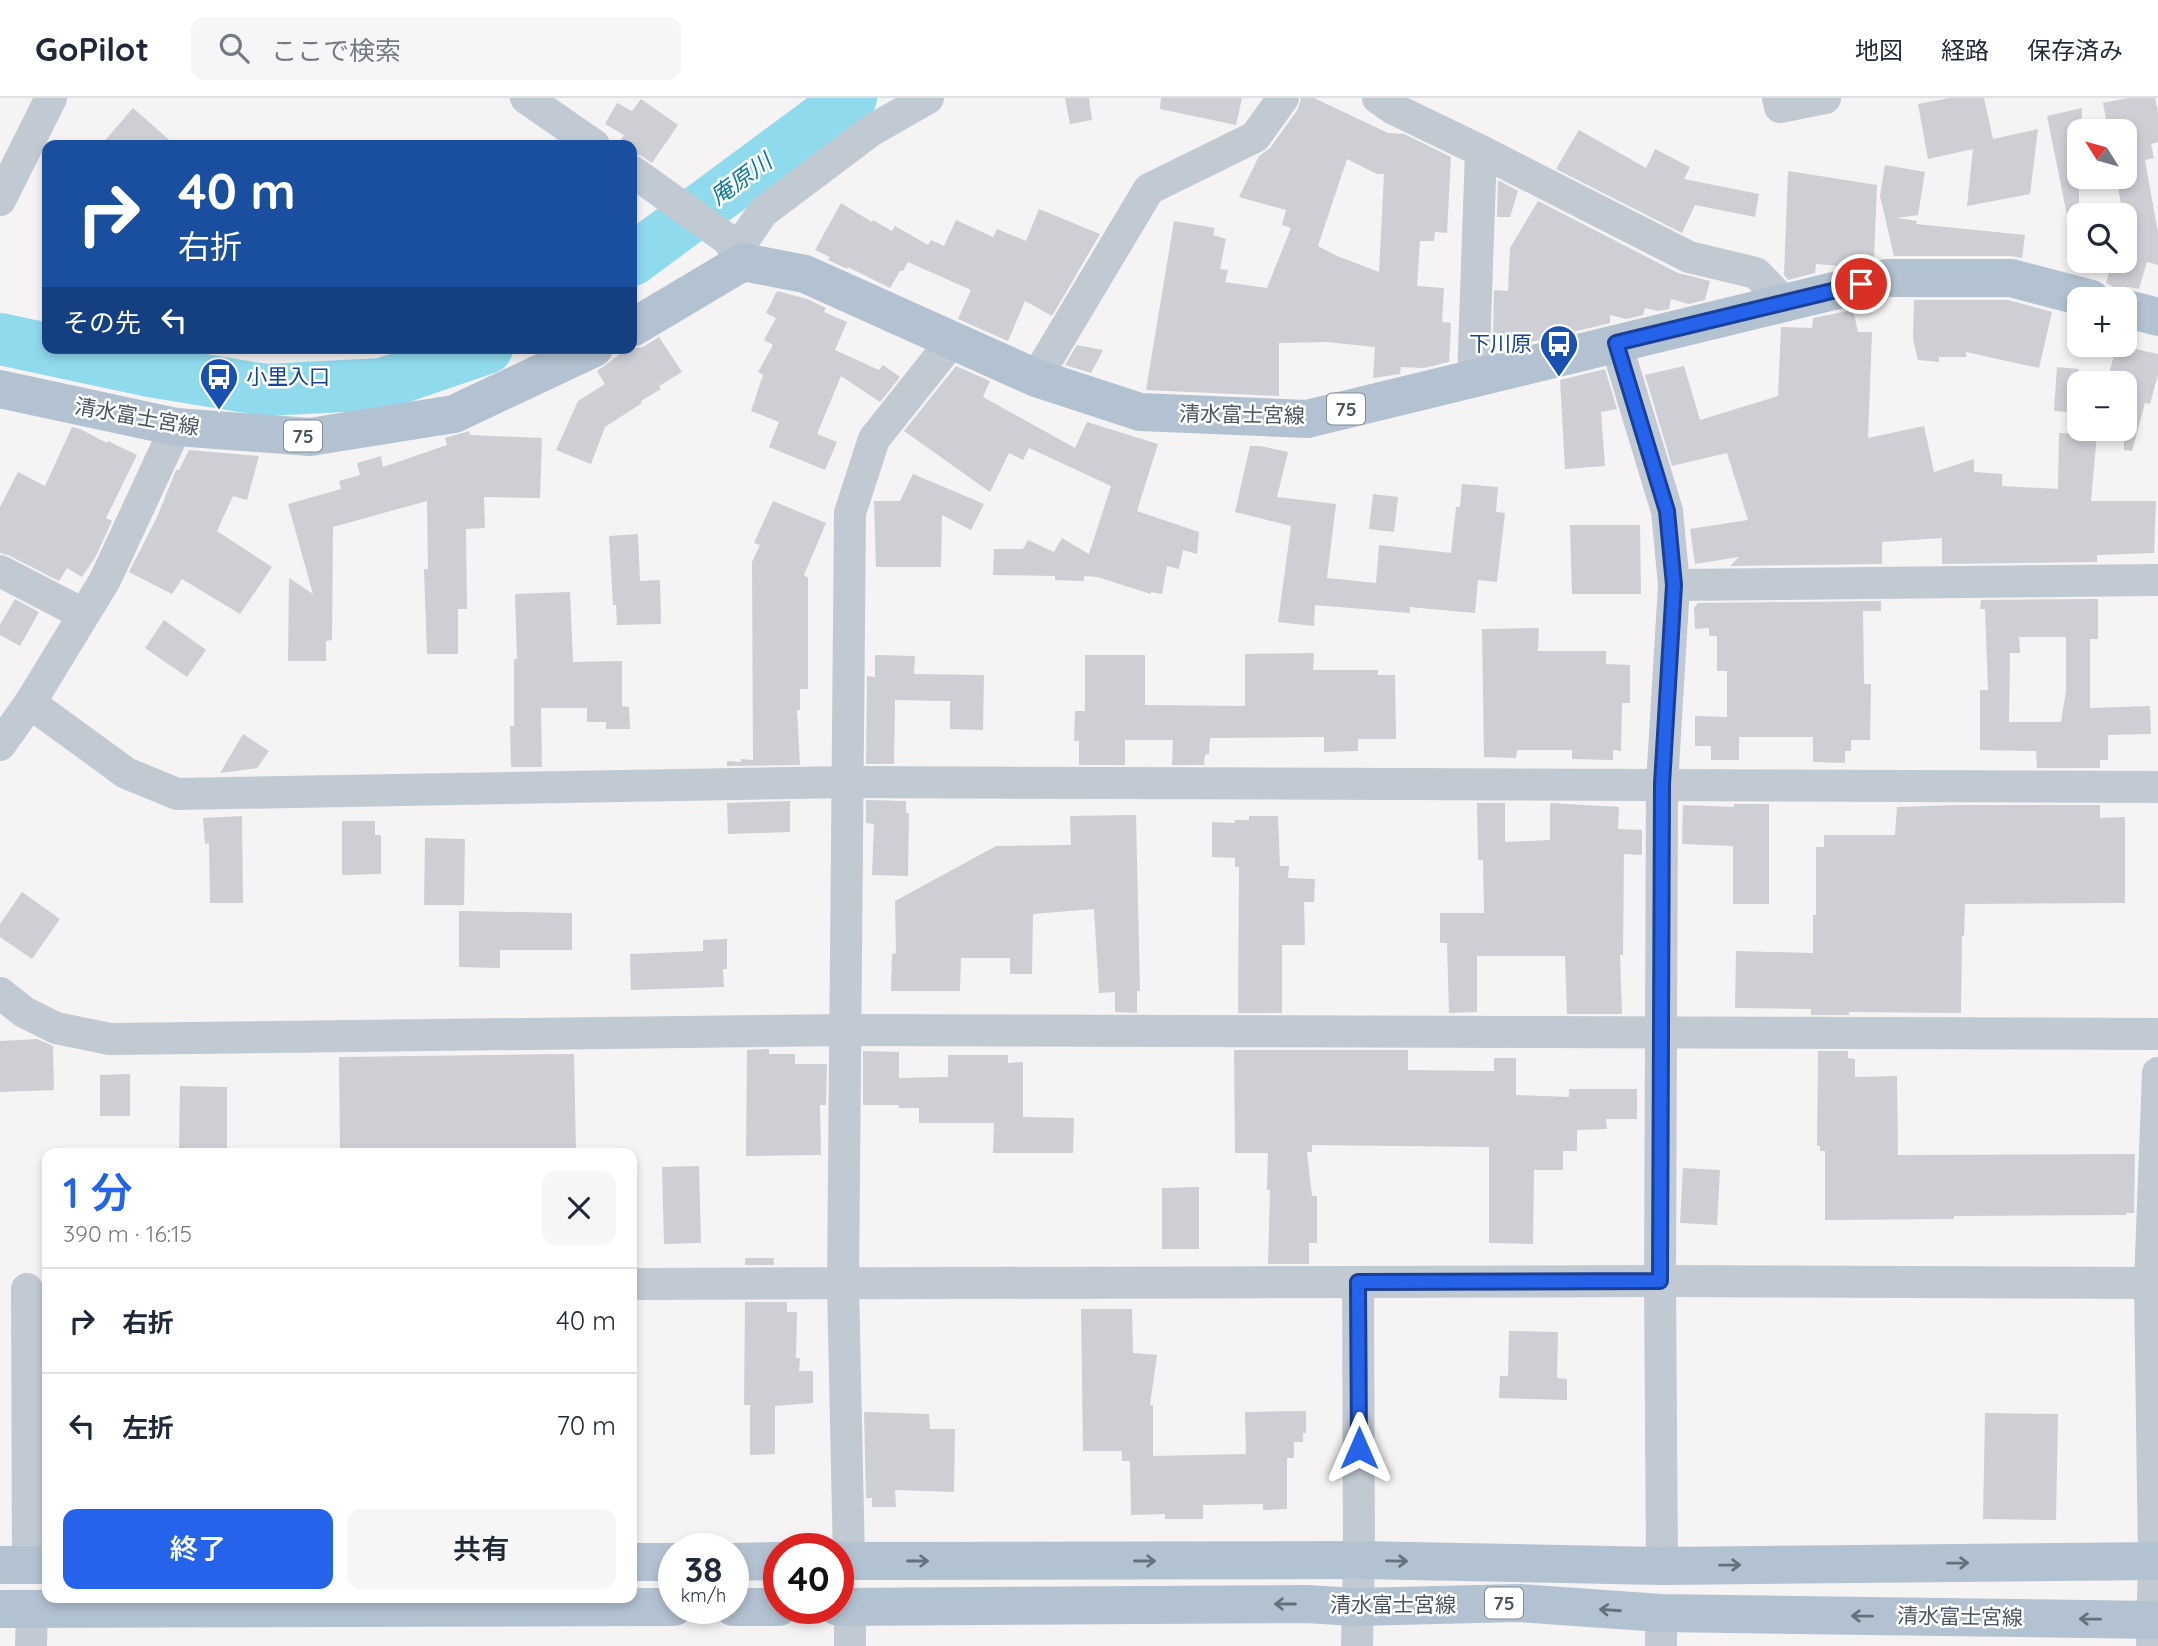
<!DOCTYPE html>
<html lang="ja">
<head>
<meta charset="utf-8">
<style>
  body { margin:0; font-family:Quicksand,"Noto Sans JP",sans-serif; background:#f6f6f7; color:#1f2937; height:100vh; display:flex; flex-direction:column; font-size:26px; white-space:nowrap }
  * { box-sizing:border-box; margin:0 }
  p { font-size:23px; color:#747a83 }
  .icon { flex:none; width:38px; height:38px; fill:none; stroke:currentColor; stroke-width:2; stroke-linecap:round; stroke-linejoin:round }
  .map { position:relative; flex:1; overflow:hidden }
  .panel { position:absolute; left:42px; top:1050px; width:595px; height:455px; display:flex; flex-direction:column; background:#fff; border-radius:14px; box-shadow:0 4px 10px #0003 }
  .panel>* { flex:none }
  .hud { position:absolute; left:42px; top:42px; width:595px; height:214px; border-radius:14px; box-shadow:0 4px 10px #0003; background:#1a4fa0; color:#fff; overflow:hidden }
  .needle { width:46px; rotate:307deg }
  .buttons { position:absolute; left:2067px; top:21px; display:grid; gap:14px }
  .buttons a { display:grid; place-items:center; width:70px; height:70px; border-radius:14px; background:#fff; box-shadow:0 4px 10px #0003; font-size:35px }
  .speed { position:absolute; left:658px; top:1435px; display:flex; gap:14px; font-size:35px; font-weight:700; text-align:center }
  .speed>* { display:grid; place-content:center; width:91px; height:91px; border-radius:50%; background:#fff; box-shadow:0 4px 10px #0003; line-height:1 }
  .speed small { font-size:18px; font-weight:400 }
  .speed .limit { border:10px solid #d22; background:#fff; color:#111 }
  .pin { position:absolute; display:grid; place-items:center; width:60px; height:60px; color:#fff; margin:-30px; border:4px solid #fff; border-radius:50%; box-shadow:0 2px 7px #0007 }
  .me { position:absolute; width:77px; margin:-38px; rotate:0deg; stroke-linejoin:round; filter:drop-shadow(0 0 5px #0008) }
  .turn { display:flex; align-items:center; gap:24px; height:147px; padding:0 21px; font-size:32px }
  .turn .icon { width:91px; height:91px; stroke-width:2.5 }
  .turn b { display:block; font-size:49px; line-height:60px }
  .then { display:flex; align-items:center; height:66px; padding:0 21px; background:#0003; gap:14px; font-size:26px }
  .round { display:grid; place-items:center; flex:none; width:74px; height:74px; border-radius:14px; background:#f6f6f7 }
  .head { display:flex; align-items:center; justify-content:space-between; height:119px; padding:0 21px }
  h1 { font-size:42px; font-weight:600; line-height:52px; color:#2563eb }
  .action { display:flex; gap:14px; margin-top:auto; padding:14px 21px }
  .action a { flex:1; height:80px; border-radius:14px; background:#2563eb; color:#fff; font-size:28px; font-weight:600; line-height:80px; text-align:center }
  .action a+a { background:#f6f6f7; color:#1f2937 }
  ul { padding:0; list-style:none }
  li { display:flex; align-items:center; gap:21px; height:105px; padding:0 21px; border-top:2px solid #e0e1e3 }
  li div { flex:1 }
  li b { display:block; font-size:26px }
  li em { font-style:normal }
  header { display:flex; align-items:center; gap:42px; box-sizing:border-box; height:98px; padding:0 35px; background:#fff; border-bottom:2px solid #e0e1e3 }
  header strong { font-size:33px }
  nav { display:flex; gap:38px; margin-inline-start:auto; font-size:24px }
  .search { width:490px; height:63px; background:#f6f6f7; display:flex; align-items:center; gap:18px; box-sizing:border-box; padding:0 24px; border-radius:14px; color:#747a83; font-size:26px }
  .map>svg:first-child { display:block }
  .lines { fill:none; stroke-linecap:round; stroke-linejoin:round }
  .river { stroke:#90daee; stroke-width:52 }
  .building { fill:#cdcfd5; fill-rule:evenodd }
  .minor { stroke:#c1cad2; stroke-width:32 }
  .major { stroke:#b3c2d1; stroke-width:38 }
  .oneway { stroke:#64717d }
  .route-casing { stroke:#184099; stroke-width:18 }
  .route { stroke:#2563eb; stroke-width:12 }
  .labels { text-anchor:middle; stroke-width:5; stroke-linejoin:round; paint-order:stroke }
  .shield { fill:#fff; stroke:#808990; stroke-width:2 }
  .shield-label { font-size:19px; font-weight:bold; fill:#4a5661 }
  .transit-label { font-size:21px; fill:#164399; stroke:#fff; text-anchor:end }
  .street-label { font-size:21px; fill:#4a5661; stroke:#fff }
  .water-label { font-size:23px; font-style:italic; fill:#0c7c9b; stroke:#fff }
</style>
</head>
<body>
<header>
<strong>GoPilot</strong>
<div class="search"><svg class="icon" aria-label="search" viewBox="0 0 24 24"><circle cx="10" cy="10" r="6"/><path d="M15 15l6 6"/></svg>ここで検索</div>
<nav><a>地図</a><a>経路</a><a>保存済み</a></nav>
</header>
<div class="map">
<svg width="2158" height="1548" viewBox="0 0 2158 1548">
  <rect width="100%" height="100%" fill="#f5f3f3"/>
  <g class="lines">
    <!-- river -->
    <g class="river">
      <polyline points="632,162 851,0"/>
      <polyline points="0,241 150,273 265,292 382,286 487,250"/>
    </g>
  </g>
  <!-- building -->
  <g class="building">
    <polygon points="1065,0 1089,0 1092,22 1070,26"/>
    <polygon points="1161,0 1242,0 1236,27 1160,11"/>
    <path d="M1301,0H1314L1388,35L1404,36L1451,59L1447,135L1435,134L1434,143H1420L1417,188L1444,190L1442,224L1451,225L1449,264L1424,270L1401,269L1400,276L1373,280L1375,249L1327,244L1279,245V298L1146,292L1174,123L1215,130L1213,137L1226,141L1220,171L1228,172L1225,184L1267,190L1291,130L1282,127L1286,112L1239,99L1259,58L1270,50L1298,11ZM1347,61L1377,76H1384L1379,174L1337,158L1318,148Z"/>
    <polygon points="1949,0 1984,0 1993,41 2038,31 2030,96 1967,108 1973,51 1928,61 1918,6"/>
    <polygon points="2128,0 2155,0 2158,15 2158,44 2151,46 2154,60 2145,62 2158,135 2158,167 2147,164 2139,191 2129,189 2116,190 2106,185 2112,163 2124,163 2124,117 2123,117 2116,79 2124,79 2124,27 2108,31 2103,5"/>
    <polygon points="641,1 678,27 652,65 642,58 632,55 632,47 623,47 620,43 624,37 605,26 617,5 632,13"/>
    <polygon points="133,10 175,47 101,47"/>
    <polygon points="2082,10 2081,33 2079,33 2079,121 2068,122 2047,18"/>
    <polygon points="1579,32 1646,70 1655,51 1690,69 1684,81 1759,96 1755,119 1695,107 1682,135 1556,71"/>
    <polygon points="1885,67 1925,74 1918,117 1897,120 1917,123 1916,126 2025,137 2022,160 2011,158 1894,158 1880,98"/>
    <polygon points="1788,73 1877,87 1874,161 1842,168 1816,166 1815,175 1788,182 1784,177"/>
    <polygon points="1498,82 1518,93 1510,119 1497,119"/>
    <polygon points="1538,103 1678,175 1710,183 1705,202 1689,206 1671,201 1669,211 1658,213 1645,210 1643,217 1626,221 1610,217 1610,225 1531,244 1493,243 1494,192 1508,193 1510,150"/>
    <polygon points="841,105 872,124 873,122 892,133 895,128 928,147 931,142 944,148 956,122 993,139 997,131 1026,143 1039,111 1100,136 1052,218 1025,203 1008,243 958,221 971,192 908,164 903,173 900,173 890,190 848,169 847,171 828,162 830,159 815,152"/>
    <polygon points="777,193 807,201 826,210 824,214 847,224 835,252 879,272 883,267 900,279 880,304 841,278 817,336 837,344 825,372 769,349 779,324 751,313 763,277 758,274 773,247 764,242 776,220 766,215"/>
    <polygon points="1914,202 2008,202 2052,214 2039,270 1966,254 1966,259 1939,259 1939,264 1918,262 1913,241"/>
    <polygon points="1853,212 1858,234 1872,234 1868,340 1924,328 1934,374 1974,361 1974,374 2002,376 2002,388 2058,391 2059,335 2097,336 2091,403 2156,403 2154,455 2097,457 2097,464 1942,466 1942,440 1882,444 1882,466 1730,468 1739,459 1695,466 1690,431 1748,422 1727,355 1672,368 1645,277 1684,268 1700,322 1778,298 1781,229 1812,230 1813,220"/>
    <polygon points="659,239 682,274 659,288 661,291 641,303 642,305 605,329 591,366 556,352 578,303 605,286 597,273 627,251 643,249"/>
    <polygon points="1077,247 1103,252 1091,275 1065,267"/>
    <polygon points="2117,247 2158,256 2158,277 2150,306 2145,305 2132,353 2124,352 2124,285 2106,285"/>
    <polygon points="956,268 990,283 983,299 1075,350 1087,324 1158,346 1137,413 1199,434 1197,456 1183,452 1179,471 1167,468 1162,496 1151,494 1151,496 1097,479 1084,478 1084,483 1055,482 1055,478 993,477 994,451 1023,451 1028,442 1054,454 1062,440 1089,456 1111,388 1029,350 1023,362 1009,355 990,394 904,333"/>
    <polygon points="2057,269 2079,271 2079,315 2054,313"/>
    <polygon points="1605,271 1617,311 1601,314 1605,368 1565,371 1560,282"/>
    <polygon points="72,329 80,331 107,345 108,343 137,357 106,420 112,423 96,458 82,479 67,470 59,483 8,457 0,455 0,409 18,374 45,388"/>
    <polygon points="469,333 470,337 542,340 540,400 484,399 485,430 466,431 467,511 458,511 458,556 427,556 424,471 428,471 427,403 333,429 332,542 326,543 326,563 288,563 289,480 313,496 288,406 341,391 339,383 360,377 357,365 381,358 383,369 447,347 445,340"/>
    <polygon points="1250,348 1260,348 1288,354 1277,399 1336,406 1327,480 1376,485 1379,447 1451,455 1456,409 1460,409 1462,386 1498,389 1496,414 1505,415 1497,484 1478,482 1475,515 1410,509 1410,515 1315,507 1314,528 1278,524 1291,428 1235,414"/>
    <polygon points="189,352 259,358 247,402 233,398 217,433 272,469 240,516 182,481 172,496 129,474 157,419 176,372 179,372"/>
    <polygon points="913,376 984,406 971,432 942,417 941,469 876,469 874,403 900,403"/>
    <polygon points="1373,396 1398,399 1394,434 1369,431"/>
    <polygon points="773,403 826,425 804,477 808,480 808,591 800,591 800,612 797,612 800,667 727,668 727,663 741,664 741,661 753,662 752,464 760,447 754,445"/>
    <polygon points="1570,427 1640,427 1641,496 1572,496"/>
    <polygon points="638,436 640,483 660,482 661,526 617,527 616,507 613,507 609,438"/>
    <polygon points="570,494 573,564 622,563 622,608 629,609 630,631 606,631 606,624 587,624 587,610 541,610 542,669 511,669 510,628 514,628 514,561 517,561 515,496"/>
    <polygon points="15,501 39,514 20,548 0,537 0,527"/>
    <path d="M2098,501V541H2090V610L2150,608L2151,636L2108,637V662H2100V670H2037L2036,653L1980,652V592H1988L1985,511H1980L1981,502ZM2019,539H2066V593L2061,624H2009L2010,555H2020Z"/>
    <polygon points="1881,503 1881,513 1863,513 1864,586 1871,586 1870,642 1851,642 1851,653 1845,653 1845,665 1813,664 1813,639 1739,639 1739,662 1711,662 1711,648 1695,648 1695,618 1727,619 1727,573 1717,573 1717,538 1709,538 1709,530 1695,531 1694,510 1698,505"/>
    <polygon points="164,522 206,552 187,579 145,550"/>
    <polygon points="1539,530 1538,553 1606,553 1606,566 1630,567 1630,605 1622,605 1621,653 1613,652 1613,662 1572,661 1572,652 1517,652 1516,660 1484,659 1482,531"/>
    <polygon points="1314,555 1313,572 1378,572 1378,577 1395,577 1396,641 1358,641 1358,653 1324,654 1324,639 1210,640 1209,656 1205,657 1204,667 1172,667 1173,642 1125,642 1125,667 1079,667 1079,643 1074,643 1075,613 1085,613 1085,557 1145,557 1145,607 1245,608 1245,556"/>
    <polygon points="875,557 915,558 914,576 984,577 983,632 950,631 950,603 895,602 894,666 866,666 867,578 875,579"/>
    <polygon points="243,636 269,653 257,670 220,675"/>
    <polygon points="866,702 906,703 906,715 909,715 908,778 872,777 874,726 866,725"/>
    <polygon points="790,703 790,734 728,736 727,705"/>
    <polygon points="1477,705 1505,705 1505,744 1550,742 1550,705 1619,709 1618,731 1642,732 1642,757 1624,756 1623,857 1620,857 1622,916 1567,916 1565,858 1477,858 1477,914 1449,915 1447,845 1440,845 1440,815 1484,815 1483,762 1478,762"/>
    <polygon points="1734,706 1769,706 1769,806 1733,806 1733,748 1682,746 1683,707 1734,709"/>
    <polygon points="1957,707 2100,707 2100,720 2125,719 2125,805 1965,806 1964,838 1962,838 1961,915 1849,914 1849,917 1811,917 1811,911 1735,910 1736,853 1813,855 1813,817 1816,817 1816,749 1824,749 1824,737 1895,737 1897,709"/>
    <polygon points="1136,717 1140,893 1137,893 1137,915 1115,914 1115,894 1099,895 1094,811 1033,816 1032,876 1010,876 1010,860 961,860 960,893 891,893 892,856 896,855 895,803 996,748 1071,747 1070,718"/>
    <polygon points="242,718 243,805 210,805 209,745 205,746 203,720"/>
    <polygon points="1249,718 1278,718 1280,768 1289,768 1288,780 1315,781 1314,804 1304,804 1305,847 1282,847 1282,915 1238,915 1239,769 1235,769 1235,760 1212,759 1212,724 1235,725 1235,722 1249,722"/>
    <polygon points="342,723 375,723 375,737 381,737 381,776 342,777"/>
    <polygon points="425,740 465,741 464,807 424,807"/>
    <polygon points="22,794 60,821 32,861 0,839 0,826"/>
    <polygon points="459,813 572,815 572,852 500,852 500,870 459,869"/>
    <polygon points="727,841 727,871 723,871 724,889 631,892 630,856 703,853 703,842"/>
    <polygon points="37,941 53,948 54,992 0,994 0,943"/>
    <polygon points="769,951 769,956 795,956 795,966 827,966 826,1007 820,1007 821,1057 746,1058 747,952"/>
    <polygon points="1234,952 1408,952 1408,972 1494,973 1494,960 1516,960 1516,997 1569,999 1569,991 1637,991 1637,1021 1606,1021 1607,1031 1577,1032 1577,1053 1563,1053 1563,1072 1534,1072 1533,1146 1489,1145 1489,1049 1312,1047 1312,1054 1307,1054 1312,1098 1317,1098 1317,1145 1309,1145 1309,1166 1268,1166 1270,1092 1267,1092 1268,1055 1235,1055"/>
    <polygon points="863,953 899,954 899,980 948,979 948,957 1008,957 1008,965 1023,964 1023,1019 1074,1020 1073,1055 993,1055 994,1025 919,1025 919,1010 899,1010 899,1007 863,1007"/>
    <polygon points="1818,953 1848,953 1848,960 1855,961 1855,979 1897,978 1898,1057 2135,1056 2134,1115 2126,1115 2127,1117 1954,1118 1954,1121 1825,1122 1825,1053 1820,1053 1820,1048 1817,1048"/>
    <polygon points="574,956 576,1055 340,1055 339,959"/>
    <polygon points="130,976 130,1018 100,1018 100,977"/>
    <polygon points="180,988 227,989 227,1055 179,1055"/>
    <polygon points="699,1068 701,1145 664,1146 662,1069"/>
    <polygon points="1683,1070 1720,1072 1717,1127 1680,1125"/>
    <polygon points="1199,1089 1199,1151 1162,1151 1162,1090"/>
    <rect x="745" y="1160" width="29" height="7"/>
    <polygon points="745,1204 787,1204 787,1214 797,1214 796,1260 800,1260 799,1273 813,1273 813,1305 775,1308 775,1356 750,1357 750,1307 744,1307"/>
    <polygon points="1081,1211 1132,1211 1133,1255 1157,1257 1150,1307 1153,1307 1153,1358 1246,1356 1245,1314 1306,1313 1306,1335 1303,1335 1303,1344 1294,1344 1294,1360 1287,1360 1287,1411 1263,1412 1263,1406 1203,1407 1203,1421 1165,1421 1165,1416 1131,1417 1130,1363 1122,1363 1122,1353 1083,1353"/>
    <polygon points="1509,1233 1558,1234 1557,1280 1567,1281 1567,1302 1499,1300 1500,1278 1508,1278"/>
    <polygon points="864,1314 929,1316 930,1331 955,1331 954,1394 895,1392 896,1409 872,1409 872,1400 866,1400"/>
    <polygon points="1985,1315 2058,1316 2056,1422 1983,1421"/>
  </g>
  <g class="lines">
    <!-- minor -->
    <g class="minor">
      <polyline points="526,0 594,47"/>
      <polyline points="1378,0 1392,10 1481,53 1689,159 1756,175 1784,204"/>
      <polyline points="1778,0 1780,9 1825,0"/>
      <polyline points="632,73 727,141 743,164"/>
      <polyline points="0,102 51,0"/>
      <polyline points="736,153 763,114 872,32 928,0"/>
      <polyline points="1616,245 1667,413 1674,487 1662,686 1660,1183 1662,1468"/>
      <polyline points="1036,280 1149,91 1255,39 1283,0"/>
      <polyline points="1473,281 1481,53"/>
      <polyline points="0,473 83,516"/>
      <polyline points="1674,487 2158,482"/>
      <polyline points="30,605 126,675 177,696 849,684 2158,689"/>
      <polyline points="0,647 30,605 105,482 176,329"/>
      <polyline points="0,895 24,914 56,930 110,941 846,932 2158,936"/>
      <polyline points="632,1186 1660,1183 2158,1185"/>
      <polyline points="27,1191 28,1467"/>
      <polyline points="849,1463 843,1185 850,415 874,341 952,243"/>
      <polyline points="1661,1515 1661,1548"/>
      <polyline points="31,1548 32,1511"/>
      <polyline points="850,1548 850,1509"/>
      <polyline points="1357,1548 1359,1462 1358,1184"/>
      <polyline points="2152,1548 2154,1462 2150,1185 2158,975"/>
    </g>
    <!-- major -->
    <g class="major">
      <polyline points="2124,210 2158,219"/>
      <polyline points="632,230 743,164 805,176 1036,280 1140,314 1307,321 1887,180 2011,180 2091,201"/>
      <polyline points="0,291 176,329 310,339 454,316 594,250"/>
      <polyline points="838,1463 1359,1462 1662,1468 2158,1463"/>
      <polyline points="632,1464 674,1464"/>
      <polyline points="733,1464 779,1463"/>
      <polyline points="0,1467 47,1467"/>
      <polyline points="733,1509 779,1509"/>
      <polyline points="838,1509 1306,1506 1356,1509 1519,1505 1661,1515 2158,1522"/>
      <polyline points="0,1511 674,1509"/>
    </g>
  </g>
  <!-- one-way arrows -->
  <defs><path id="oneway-shaft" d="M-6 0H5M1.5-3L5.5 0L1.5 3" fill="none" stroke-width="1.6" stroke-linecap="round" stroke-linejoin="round" transform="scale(1.75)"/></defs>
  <g class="oneway">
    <use href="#oneway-shaft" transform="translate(918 1463)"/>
    <use href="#oneway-shaft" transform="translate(1145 1463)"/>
    <use href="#oneway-shaft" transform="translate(1397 1463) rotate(1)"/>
    <use href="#oneway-shaft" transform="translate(1958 1465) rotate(-1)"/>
    <use href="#oneway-shaft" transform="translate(1730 1467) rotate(-1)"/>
    <use href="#oneway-shaft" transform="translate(1285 1506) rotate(180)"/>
    <use href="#oneway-shaft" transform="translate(1610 1512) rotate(-176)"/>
    <use href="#oneway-shaft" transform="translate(1862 1518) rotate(-179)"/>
    <use href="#oneway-shaft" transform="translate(2090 1521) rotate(-179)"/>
  </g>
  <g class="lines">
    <!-- route casing -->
    <g class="route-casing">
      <polyline id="route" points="1359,1350 1358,1184 1660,1183 1662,686 1674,487 1667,413 1616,245 1861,186"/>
    </g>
    <!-- route -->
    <use href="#route" class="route"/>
  </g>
  <!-- icons -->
  <defs>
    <g id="bus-pin" transform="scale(2.0125)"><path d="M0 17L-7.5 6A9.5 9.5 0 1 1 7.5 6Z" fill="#1a4fb4" stroke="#fff"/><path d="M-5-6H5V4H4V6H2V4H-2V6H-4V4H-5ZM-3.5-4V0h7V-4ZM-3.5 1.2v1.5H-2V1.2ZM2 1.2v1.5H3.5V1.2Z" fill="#fff"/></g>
  </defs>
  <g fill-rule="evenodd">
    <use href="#bus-pin" x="1559" y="246"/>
    <use href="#bus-pin" x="219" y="279"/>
  </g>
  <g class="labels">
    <!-- shield labels -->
    <g class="shield">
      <rect x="1327" y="295.5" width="38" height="31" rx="5"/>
      <rect x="284" y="322.5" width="38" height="31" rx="5"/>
      <rect x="1485" y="1489.5" width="38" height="31" rx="5"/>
    </g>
    <g class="shield-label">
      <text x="1346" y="318">75</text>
      <text x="303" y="345">75</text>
      <text x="1504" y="1512">75</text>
    </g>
    <!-- transit labels -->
    <g class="transit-label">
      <text x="1532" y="253">下川原</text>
      <text x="246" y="286" text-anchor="start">小里入口</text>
    </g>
    <!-- street labels -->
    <g class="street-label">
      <text transform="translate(1242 317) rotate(1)" y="7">清水富士宮線</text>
      <text transform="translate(137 319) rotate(10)" y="7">清水富士宮線</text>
      <text x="1393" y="1514">清水富士宮線</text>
      <text transform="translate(1960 1519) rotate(1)" y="7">清水富士宮線</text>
    </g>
    <!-- water labels -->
    <g class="water-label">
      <text transform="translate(741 81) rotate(-36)" y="8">庵原川</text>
    </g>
  </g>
</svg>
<div class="buttons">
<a><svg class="needle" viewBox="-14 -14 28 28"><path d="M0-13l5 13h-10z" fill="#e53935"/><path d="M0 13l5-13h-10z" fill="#747a83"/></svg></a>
<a><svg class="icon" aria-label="search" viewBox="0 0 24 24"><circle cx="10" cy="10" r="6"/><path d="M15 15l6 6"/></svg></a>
<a>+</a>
<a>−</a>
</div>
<div class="speed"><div>38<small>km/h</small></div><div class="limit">40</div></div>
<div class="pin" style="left:1861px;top:186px;background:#d93025"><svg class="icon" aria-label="arrive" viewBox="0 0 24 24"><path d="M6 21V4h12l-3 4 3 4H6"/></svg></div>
<svg class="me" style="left:1359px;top:1350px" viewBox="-20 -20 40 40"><path d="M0-17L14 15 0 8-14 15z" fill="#2563eb" stroke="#fff" stroke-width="4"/></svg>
<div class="hud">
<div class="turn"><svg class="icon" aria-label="right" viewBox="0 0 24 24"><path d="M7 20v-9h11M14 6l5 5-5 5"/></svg><div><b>40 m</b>右折</div></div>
<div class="then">その先<svg class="icon" aria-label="left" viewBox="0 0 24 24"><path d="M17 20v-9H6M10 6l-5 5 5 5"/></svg></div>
</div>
<section class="panel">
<div class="head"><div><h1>1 分</h1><p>390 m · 16:15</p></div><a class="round"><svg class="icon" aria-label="close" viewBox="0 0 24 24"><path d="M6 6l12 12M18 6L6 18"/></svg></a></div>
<ul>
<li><svg class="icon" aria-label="right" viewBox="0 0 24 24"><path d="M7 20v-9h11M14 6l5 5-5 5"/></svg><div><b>右折</b></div><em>40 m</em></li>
<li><svg class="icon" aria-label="left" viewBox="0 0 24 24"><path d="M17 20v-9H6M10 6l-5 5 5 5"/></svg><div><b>左折</b></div><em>70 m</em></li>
</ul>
<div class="action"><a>終了</a><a>共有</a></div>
</section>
</div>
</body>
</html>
